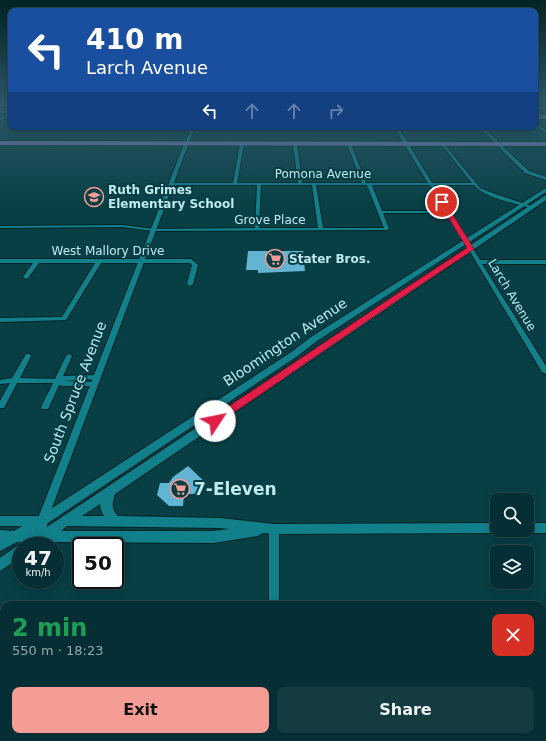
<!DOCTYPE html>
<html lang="en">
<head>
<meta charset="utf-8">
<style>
  body { margin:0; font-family:"DejaVu Sans",sans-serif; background:#133b40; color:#f1f3f6; height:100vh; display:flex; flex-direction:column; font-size:15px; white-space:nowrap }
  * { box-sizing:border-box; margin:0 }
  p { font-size:13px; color:#97a9ac }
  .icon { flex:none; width:22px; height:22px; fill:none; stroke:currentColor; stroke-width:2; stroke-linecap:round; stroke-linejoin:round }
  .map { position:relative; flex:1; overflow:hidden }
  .sheet { position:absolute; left:0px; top:601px; width:546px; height:140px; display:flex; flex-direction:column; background:#052f34; border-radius:12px 12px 0 0; box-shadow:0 2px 10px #0003,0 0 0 1px #264a4f }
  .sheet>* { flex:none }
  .top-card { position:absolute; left:8px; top:8px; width:530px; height:122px; border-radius:8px; box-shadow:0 2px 10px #0003,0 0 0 1px #264a4f; background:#1a4fa0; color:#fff; overflow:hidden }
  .buttons { position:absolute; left:490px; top:493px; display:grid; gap:8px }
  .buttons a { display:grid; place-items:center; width:44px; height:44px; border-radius:8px; background:#052f34; box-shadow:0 2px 10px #0003,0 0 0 1px #264a4f; font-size:20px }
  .speed { position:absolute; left:12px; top:537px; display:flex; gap:8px; font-size:20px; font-weight:700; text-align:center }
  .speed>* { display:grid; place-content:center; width:52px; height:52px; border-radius:50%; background:#052f34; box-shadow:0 2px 10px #0003,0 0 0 1px #264a4f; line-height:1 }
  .speed small { font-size:10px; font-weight:400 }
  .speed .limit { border:2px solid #111; border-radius:6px; background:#fff; color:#111 }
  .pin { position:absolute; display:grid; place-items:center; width:34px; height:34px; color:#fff; margin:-17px; border:2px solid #fff; border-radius:50%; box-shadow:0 1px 4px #0007 }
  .me { position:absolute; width:44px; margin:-22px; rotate:56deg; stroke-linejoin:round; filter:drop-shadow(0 0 3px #0008) }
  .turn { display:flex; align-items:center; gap:14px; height:84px; padding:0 12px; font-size:18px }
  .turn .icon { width:52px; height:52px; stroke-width:2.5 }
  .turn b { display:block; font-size:28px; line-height:34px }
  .lanes { display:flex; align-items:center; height:38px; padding:0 12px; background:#0003; justify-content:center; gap:20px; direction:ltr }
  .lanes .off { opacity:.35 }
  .round { display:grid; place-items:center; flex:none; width:42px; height:42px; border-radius:8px; background:#133b40 }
  .headline { display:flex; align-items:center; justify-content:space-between; height:68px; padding:0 12px }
  h1 { font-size:24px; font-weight:600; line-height:30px; color:#1e9e55 }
  .primary-button { display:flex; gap:8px; margin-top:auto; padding:8px 12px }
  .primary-button a { flex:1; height:46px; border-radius:8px; background:#f59c94; color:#111; font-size:16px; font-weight:600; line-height:46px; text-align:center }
  .primary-button a+a { background:#133b40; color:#f1f3f6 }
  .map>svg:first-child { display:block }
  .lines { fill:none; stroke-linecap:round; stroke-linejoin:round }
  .stream { stroke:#4a8d62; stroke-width:1 }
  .building { fill:#63b3d2 }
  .minor-casing { stroke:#052427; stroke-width:2 }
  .tertiary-casing { stroke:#052427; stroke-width:2 }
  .secondary-casing { stroke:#052427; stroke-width:2 }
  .primary-casing { stroke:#052427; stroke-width:2 }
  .motorway-casing { stroke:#052427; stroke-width:2 }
  .minor { fill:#11808b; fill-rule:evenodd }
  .tertiary { fill:#11808b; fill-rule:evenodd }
  .secondary { fill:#11808b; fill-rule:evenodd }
  .primary { fill:#7f82b1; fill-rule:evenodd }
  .motorway { fill:#c883cb; fill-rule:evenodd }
  .route { fill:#e11d48; stroke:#92132f }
  .labels { text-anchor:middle; stroke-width:4; stroke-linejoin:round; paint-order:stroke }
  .far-street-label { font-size:12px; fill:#bee9ef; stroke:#073f45 }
  .far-poi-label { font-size:12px; font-weight:bold; fill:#bee9ef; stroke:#073f45; text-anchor:start }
  .street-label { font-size:14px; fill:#bee9ef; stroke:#073f45 }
  .near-poi-label { font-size:17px; font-weight:bold; fill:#bee9ef; stroke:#073f45; text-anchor:start }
</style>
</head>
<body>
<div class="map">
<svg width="546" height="741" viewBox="0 0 546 741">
  <rect width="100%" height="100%" fill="#073f45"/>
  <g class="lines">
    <!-- stream -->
    <polyline class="stream" points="0,112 11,112"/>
  </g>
  <!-- building -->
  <g class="building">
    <polygon points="248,251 303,251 305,271 258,273 258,270 246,270"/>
    <polygon points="188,466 207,484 194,494 184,494 183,506 169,506 157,495 160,483 169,483 173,477"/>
  </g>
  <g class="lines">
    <!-- minor casing -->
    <g class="minor-casing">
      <g id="minor">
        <polygon points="5,114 8,115 0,121 0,118"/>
        <polygon points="535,123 546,130 546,133 535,125"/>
        <polygon points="191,127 195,127 189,142 186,143"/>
        <path d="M394,127H398L432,183H472L442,145L443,143L480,188L495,194L534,207L530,208C515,203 484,198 474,185H434L480,260H546V264H482L546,366V374L542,372L447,213H383L389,229L387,230L154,231L122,227L0,228V226L122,225L154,229L255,228L257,185H172L170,184L172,183H233L240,144L242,143L244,144L237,183H298L293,144L295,143L297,144L302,183H362L347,144L349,143L351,144L366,183H428ZM261,185H312L318,228H259ZM316,185H367L384,228H323ZM372,185H430L445,211H382Z"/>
        <polygon points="478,127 482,127 497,140 497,142 495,142"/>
        <polygon points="0,259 191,259 198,265 193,284 190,286 187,284 192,265 190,263 101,263 66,320 0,322 0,318 62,317 95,263 39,263 28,278 26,279 23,277 33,263 0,263"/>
        <polygon points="26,354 30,354 31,356 20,378 55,379 66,356 69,354 72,356 63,376 97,375 101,377 97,379 63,381 94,382 98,384 94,386 63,386 59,385 49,407 48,409 42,409 41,407 53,383 17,383 4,408 0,408 0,401 10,383 0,384 0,380 12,378"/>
        <polygon points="274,525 277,526 279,529 279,605 269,605 269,529 271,526"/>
        <polygon points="34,737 47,737 46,741 33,741"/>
        <rect x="167" y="737" width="12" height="4"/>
        <rect x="267" y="737" width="12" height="4"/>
      </g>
    </g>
    <!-- tertiary casing -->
    <g class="tertiary-casing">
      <g id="tertiary">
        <polygon points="187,141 189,142 47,521 47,536 46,539 42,541 38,539 37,536 37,521 185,142"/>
        <polygon points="497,143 499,143 529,171 546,177 546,180 525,173 497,145"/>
      </g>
    </g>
    <!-- secondary casing -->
    <g class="secondary-casing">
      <g id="secondary">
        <path d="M546,188V192L317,341L296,357L36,531H41L546,195V200L115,494C112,504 111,509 118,516L220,518L274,524L497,523V530H502L501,532L497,533L274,534L263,533L258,536L214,543L45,542L38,546H21V557L0,571V558L17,546L22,545L24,542H17L0,551V530L14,531L22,526H0V516H40L290,353L311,337ZM100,504L101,510L104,516H82ZM67,526L220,528L229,529L214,531H61Z"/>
        <polygon points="527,523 546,523 546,533 527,533 523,532 522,530 527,530"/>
      </g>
    </g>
    <!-- primary casing -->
    <g class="primary-casing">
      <polygon id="primary" points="0,141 546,142 546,146 0,145"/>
    </g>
    <!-- motorway casing -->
    <g class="motorway-casing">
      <g id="motorway">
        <rect x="0" y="105" width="11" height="2"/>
        <rect x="535" y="107" width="11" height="2"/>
        <rect x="535" y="115" width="11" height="4"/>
      </g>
    </g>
    <!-- minor -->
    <use href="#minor" class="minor"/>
    <!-- tertiary -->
    <use href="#tertiary" class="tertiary"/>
    <!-- secondary -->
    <use href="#secondary" class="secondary"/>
    <!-- primary -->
    <use href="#primary" class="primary"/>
    <!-- motorway -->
    <use href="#motorway" class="motorway"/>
  </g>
  <!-- sky -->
  <linearGradient id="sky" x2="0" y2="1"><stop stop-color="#042326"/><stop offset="0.5" stop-color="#2b5868"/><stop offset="1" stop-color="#2b5868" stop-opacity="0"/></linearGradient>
  <rect width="546" height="208" fill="url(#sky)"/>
  <!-- route -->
  <path class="route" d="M440,201L445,202L474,249L473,250C387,306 303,366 218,423H211L210,421L211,418C297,362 381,303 467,248L439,202Z"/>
  <!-- icons -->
  <defs>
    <g id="school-ring" transform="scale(1)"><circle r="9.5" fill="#073f45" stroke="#f59c94" stroke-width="1.5"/><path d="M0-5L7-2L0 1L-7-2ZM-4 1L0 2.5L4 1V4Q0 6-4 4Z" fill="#f59c94"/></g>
    <g id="supermarket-ring" transform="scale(1)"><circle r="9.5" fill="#073f45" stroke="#f59c94" stroke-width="1.5"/><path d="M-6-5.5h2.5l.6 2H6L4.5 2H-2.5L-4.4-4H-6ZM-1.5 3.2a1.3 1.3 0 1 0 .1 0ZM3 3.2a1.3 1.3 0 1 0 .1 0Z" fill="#f59c94"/></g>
  </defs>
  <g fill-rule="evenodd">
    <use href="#school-ring" x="94" y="197"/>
    <use href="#supermarket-ring" x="275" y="259"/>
    <use href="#supermarket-ring" x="180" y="489"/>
  </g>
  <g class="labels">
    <!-- far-street labels -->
    <g class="far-street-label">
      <text x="323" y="178">Pomona Avenue</text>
      <text x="270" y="224">Grove Place</text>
      <text x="108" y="255">West Mallory Drive</text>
      <text transform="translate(512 295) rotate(59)" y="4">Larch Avenue</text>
    </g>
    <!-- far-poi labels -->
    <g class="far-poi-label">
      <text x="108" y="194">Ruth Grimes<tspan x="108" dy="14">Elementary School</tspan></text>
      <text x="289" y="263">Stater Bros.</text>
    </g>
    <!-- street labels -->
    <g class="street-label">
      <text transform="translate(285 342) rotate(-34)" y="5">Bloomington Avenue</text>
      <text transform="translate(75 392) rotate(-69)" y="5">South Spruce Avenue</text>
    </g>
    <!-- near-poi labels -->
    <g class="near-poi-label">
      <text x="194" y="495">7-Eleven</text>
    </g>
  </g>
</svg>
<div class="buttons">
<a><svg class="icon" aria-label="search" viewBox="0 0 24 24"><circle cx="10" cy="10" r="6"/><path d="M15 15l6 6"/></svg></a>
<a><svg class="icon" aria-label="layers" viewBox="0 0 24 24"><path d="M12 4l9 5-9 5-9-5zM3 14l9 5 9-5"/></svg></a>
</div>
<div class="speed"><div>47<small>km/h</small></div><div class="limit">50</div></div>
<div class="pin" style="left:442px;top:202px;background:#d93025"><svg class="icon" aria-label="arrive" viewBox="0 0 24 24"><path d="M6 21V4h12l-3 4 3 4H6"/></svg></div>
<svg class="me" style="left:215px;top:421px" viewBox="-20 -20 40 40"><circle r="19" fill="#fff"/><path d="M0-13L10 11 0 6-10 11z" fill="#e11d48"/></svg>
<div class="top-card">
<div class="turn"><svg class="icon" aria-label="left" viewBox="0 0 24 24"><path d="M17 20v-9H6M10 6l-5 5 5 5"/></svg><div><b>410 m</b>Larch Avenue</div></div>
<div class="lanes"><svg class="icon" aria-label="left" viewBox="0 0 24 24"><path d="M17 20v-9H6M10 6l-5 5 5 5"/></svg><svg class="icon off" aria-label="ahead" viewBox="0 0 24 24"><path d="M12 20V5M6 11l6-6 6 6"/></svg><svg class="icon off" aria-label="ahead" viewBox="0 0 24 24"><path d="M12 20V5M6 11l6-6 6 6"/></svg><svg class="icon off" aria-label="right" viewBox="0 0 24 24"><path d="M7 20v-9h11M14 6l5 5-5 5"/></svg></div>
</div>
<section class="sheet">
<div class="headline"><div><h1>2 min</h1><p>550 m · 18:23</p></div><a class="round" style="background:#d93025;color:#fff"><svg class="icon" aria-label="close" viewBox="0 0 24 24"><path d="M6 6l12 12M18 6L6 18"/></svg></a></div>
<div class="primary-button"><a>Exit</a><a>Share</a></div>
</section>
</div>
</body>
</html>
